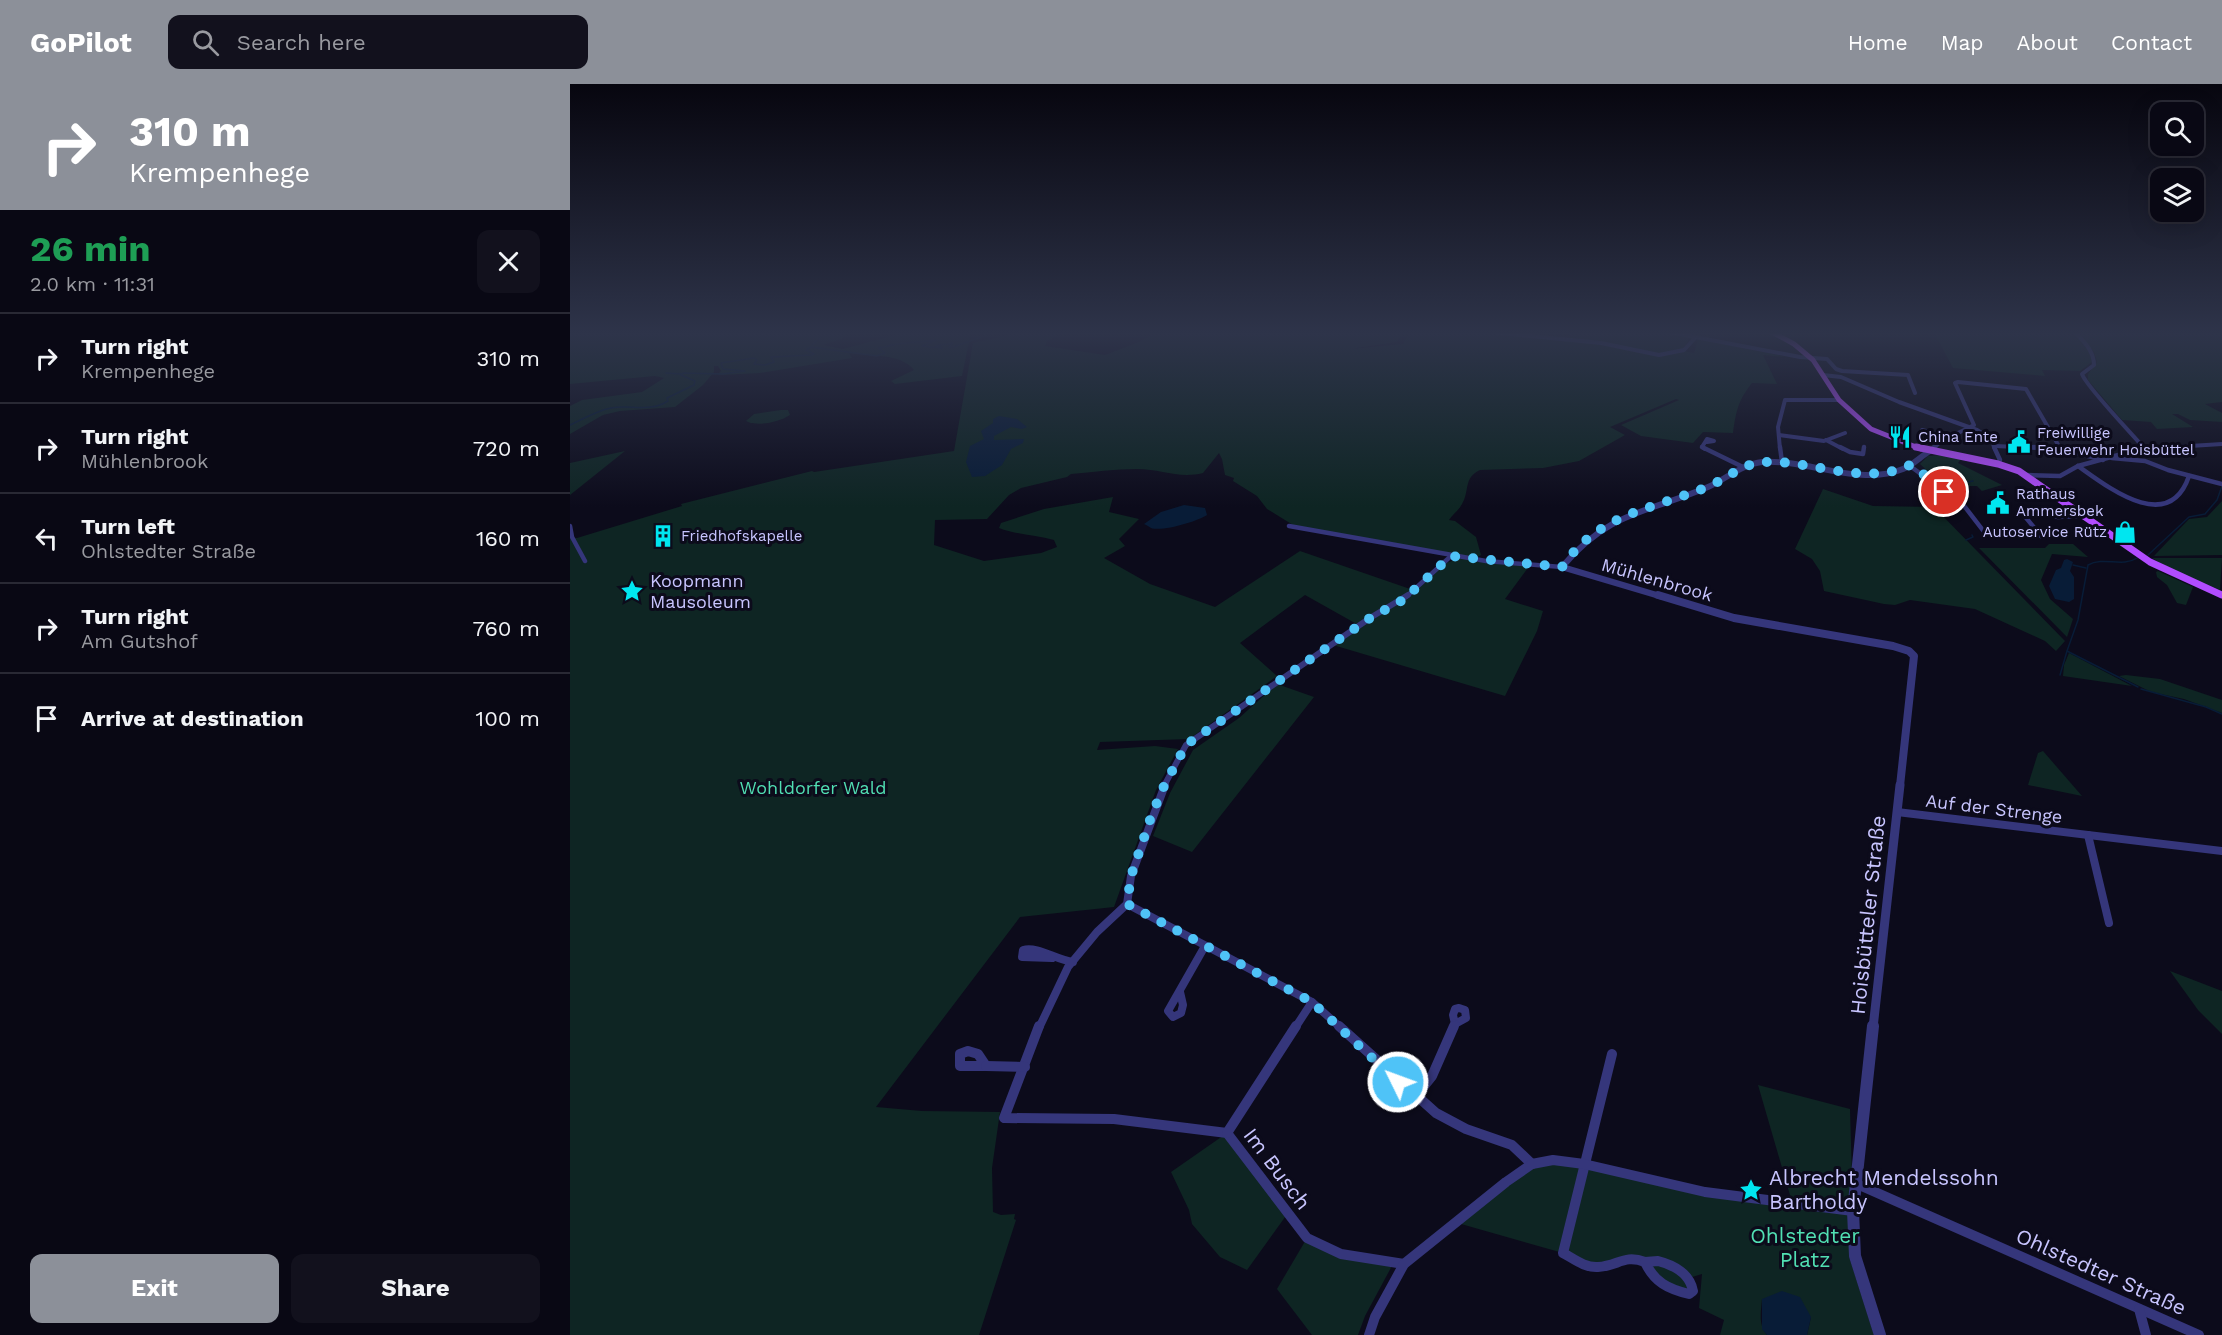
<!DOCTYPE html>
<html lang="en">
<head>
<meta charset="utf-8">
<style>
  body { margin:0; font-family:"Work Sans",sans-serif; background:#12111d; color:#f1f3f6; height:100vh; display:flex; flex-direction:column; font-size:22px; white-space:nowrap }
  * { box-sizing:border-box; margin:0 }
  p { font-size:20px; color:#999aa0 }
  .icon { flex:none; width:33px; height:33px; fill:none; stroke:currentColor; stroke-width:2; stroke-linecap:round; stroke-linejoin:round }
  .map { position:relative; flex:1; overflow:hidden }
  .side { display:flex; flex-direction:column; background:#090814; width:570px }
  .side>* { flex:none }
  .banner { background:#8c9099; color:#fff; overflow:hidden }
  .tools { position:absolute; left:1580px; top:18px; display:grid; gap:12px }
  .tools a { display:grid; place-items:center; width:54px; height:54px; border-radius:12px; background:#090814; box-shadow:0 6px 24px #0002,0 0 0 2px #292934; font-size:30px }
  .pin { position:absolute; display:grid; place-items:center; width:51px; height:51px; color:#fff; margin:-26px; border:3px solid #fff; border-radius:50%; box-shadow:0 2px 6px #0007 }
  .me { position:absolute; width:66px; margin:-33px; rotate:312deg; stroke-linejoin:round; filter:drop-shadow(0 0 4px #0008) }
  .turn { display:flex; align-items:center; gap:21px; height:126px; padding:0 30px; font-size:27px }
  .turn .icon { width:78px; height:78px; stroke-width:2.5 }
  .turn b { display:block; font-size:42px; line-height:51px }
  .round { display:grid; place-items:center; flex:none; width:63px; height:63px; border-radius:12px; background:#12111d }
  .headline { display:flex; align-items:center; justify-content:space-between; height:102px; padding:0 30px }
  h1 { font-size:36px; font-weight:700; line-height:45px; color:#1e9e55 }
  .button { display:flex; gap:12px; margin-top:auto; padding:12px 30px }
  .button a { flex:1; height:69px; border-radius:12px; background:#8c9099; color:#fff; font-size:24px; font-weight:700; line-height:69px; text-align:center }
  .button a+a { background:#12111d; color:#f1f3f6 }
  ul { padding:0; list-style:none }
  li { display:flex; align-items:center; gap:18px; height:90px; padding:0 30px; border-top:2px solid #292934 }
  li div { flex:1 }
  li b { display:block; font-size:22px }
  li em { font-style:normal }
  header { display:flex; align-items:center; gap:36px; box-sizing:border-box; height:84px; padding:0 30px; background:#8c9099; color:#fff }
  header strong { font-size:28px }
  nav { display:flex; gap:33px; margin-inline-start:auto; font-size:21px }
  .search { width:420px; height:54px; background:#12111d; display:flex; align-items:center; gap:15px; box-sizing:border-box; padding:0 21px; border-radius:12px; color:#999aa0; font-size:22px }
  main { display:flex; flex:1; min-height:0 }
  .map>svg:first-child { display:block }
  .green { fill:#0e2523; fill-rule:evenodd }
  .water { fill:#081c37 }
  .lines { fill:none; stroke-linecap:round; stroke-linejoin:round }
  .stream { stroke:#081c37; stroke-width:1.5 }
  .minor-far4 { stroke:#35367b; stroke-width:4 }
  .minor-far3 { stroke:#35367b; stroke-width:4.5 }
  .minor-far2 { stroke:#35367b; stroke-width:6 }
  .minor-far1 { stroke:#35367b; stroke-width:8 }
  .minor { stroke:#35367b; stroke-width:10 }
  .tertiary-far3 { stroke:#35367b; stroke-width:6 }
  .tertiary-far2 { stroke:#35367b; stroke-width:8 }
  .tertiary-far1 { stroke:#35367b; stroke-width:9 }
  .tertiary { stroke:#35367b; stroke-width:12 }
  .primary-far1 { stroke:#b14cff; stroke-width:5 }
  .primary { stroke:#b14cff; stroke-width:7 }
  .route { stroke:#4fc3f7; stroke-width:10; stroke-dasharray:0 18 }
  .labels { text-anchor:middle; stroke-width:6; stroke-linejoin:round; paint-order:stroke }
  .far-poi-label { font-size:15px; fill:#c8c5ff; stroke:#0c0b1b; text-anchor:start }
  .street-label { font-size:18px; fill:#c8c5ff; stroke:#0c0b1b }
  .poi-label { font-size:18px; fill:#c8c5ff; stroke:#0c0b1b; text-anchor:start }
  .park-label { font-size:18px; fill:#51dfb3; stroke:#0c0b1b }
  .near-street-label { font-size:21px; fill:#c8c5ff; stroke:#0c0b1b }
  .near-poi-label { font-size:21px; fill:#c8c5ff; stroke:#0c0b1b; text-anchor:start }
  .near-park-label { font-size:21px; fill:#51dfb3; stroke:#0c0b1b }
</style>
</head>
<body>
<header>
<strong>GoPilot</strong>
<div class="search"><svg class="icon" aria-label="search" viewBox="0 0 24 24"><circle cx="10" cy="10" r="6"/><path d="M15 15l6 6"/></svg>Search here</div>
<nav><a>Home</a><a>Map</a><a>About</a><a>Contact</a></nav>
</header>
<main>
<section class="side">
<div class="banner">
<div class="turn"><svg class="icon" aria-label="right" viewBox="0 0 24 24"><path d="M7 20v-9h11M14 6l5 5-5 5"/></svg><div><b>310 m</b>Krempenhege</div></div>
</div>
<div class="headline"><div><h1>26 min</h1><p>2.0 km · 11:31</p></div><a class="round"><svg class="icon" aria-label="close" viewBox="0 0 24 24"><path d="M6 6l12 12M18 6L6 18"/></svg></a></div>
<ul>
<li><svg class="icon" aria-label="right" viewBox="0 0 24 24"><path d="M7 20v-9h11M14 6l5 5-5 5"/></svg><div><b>Turn right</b><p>Krempenhege</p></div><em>310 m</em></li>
<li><svg class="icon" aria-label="right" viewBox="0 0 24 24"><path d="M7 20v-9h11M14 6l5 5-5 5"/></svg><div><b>Turn right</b><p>Mühlenbrook</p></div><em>720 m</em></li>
<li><svg class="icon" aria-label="left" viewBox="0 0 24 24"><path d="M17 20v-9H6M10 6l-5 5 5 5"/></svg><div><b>Turn left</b><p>Ohlstedter Straße</p></div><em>160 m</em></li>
<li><svg class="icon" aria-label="right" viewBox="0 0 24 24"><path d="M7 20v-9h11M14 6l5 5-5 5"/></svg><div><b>Turn right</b><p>Am Gutshof</p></div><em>760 m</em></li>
<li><svg class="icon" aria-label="arrive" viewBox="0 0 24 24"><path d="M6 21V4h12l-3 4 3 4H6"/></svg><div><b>Arrive at destination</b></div><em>100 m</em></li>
</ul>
<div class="button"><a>Exit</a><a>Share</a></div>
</section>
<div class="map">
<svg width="1652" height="1251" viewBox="0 0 1652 1251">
  <rect width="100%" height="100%" fill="#0c0b1b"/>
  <!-- green -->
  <g class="green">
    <path d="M0,248H280L271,255L253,261L273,265L337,248H401L392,292L325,300L321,297L344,286C331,269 299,272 279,269L282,274L190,289L151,291L148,290L151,287L148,282H144V288L133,301L105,323L50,327L33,331L0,350V322L12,316L72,308L94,294L85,292L0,300Z"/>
    <path d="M445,248H494L477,257L475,262L535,271L569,258L586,248H834L827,258L780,265L833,260L840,248H909L1042,261L1085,271L1114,267L1124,269L1128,255L1217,273L1193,271L1207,300L1182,299C1168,316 1166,328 1163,349L1133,348L1123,359L1071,352L1051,341L1109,316L1106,315L1040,343L1055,351L1009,377L973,384L910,386C893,394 900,407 892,420C889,426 883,430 879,436L885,437L906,453L911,471L906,474L960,481L935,515L973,527L967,547L935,612L763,561L792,543L735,511L670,559L707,592L696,600L619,655L530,658L527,666L585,662L608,665L586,706L544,823L450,833L306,1023L352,1027L430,1028L422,1084L423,1128L431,1131L445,1130L444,1135L446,1136L409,1251H0V450L1,454H7L112,422L111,420L242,387L244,388L384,367L403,259L439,251ZM649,369L652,375L655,391L664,394L663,397L687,412L697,425L723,441L891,474L876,479L846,507L730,467L645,523L580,500L534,474L555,462L549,455L569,435L539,428L543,413L474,425L431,439L429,444C447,451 466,451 484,456L487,463L471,469L414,477L364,461L365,436L417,435L439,411L451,404L497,393L501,390C523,388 545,385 567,385C591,385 609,395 633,389Z"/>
    <polygon points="999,248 1097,248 1120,254 1113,265 1089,270 999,255"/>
    <polygon points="1364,248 1503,248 1520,269 1522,278 1510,287 1472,286 1475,292 1383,284"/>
    <polygon points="1506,248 1652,248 1652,318 1635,320 1652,329 1652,338 1620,336 1608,330 1602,330 1623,343 1587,345 1581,338 1552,336 1518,296 1518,290 1527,278 1524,268"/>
    <path d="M211,326H218L220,331C209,338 188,343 176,337L184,330Z"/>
    <polygon points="55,367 0,411 0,379"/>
    <polygon points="1371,371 1391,375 1388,379 1432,401 1412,407 1407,402 1373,402 1350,380 1358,372"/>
    <polygon points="1253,405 1303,422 1364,423 1495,557 1486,567 1475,557 1405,525 1340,516 1325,521 1314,520 1254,507 1250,487 1242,475 1225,465"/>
    <polygon points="1652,417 1652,471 1584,472 1619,435 1637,433"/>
    <polygon points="1479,460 1503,460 1518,473 1482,470 1471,496 1480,515 1503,535 1497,553 1409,464 1475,464"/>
    <polygon points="1582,474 1652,474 1650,506 1598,484"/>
    <polygon points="1588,487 1623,503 1616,521 1607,519 1597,501 1587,493 1586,488"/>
    <polygon points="1499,569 1562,602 1493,592 1494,581"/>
    <polygon points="1556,591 1590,595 1652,616 1652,629 1614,615 1581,608 1549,592"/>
    <polygon points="707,600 744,613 622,768 583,752 600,709 623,666 669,634"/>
    <polygon points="1473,667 1512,712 1458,701 1468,669"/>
    <polygon points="1600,887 1652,907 1652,950 1628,926"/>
    <path d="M1188,1001L1280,1025L1283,1127L1279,1172L1304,1251H1237L1241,1233L1192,1215C1191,1228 1188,1241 1197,1251H1150L1154,1236L1129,1224L1132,1190L1119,1194L1123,1207L1094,1203L1075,1178L1029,1183L993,1169L884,1138L962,1080L983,1076L1135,1108L1222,1118Z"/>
    <polygon points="657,1049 718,1129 677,1186 650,1173 622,1140 619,1126 601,1088"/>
    <polygon points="737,1154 744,1159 824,1178 795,1232 788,1251 742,1251 707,1205"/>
  </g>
  <!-- water -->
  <g class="water">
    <polygon points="429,332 447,335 457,343 452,345 441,343 424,352 424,356 454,355 453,359 441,365 432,381 415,392 402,393 396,378 400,362 414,355 411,347 423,339 423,335"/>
    <path d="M614,421L635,424L637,431C628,437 593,448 581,444C579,443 577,441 574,440L591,428Z"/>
    <polygon points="1497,475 1503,478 1500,487 1504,493 1504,515 1499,518 1485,515 1479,502 1486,486 1491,484 1494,476"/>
    <polygon points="1212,1207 1230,1213 1241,1233 1237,1251 1197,1251 1192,1245 1192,1215"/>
  </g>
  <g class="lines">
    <!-- stream -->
    <g class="stream">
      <polyline points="427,248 437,248"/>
      <polyline points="242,261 251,253 272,248"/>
      <polyline points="96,289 111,290"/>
      <path d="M0,341C13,335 26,327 41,324C61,320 79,329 98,317L97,314L124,301L125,297L111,291L113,289L153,290L175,287L153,285L151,279L184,274L187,276L184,280L195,281L204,278L201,273L242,271L244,270L236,266L241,263L307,272L315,269L309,264L327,260L366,256L352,262L372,264L366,262L383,259L379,263H383L417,251L412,248"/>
      <polyline points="1398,398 1403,397"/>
      <polyline points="1396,456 1403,453 1402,451"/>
      <polyline points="1578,471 1619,433 1635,430 1647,416 1652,402"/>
      <path d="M1567,474C1552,484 1534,472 1518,481L1508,536L1497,567L1568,603"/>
      <polyline points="1503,481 1516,484"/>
      <polyline points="1490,591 1497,567"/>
      <polyline points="1571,605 1636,623 1652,630"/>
    </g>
    <!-- minor-far4 -->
    <g class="minor-far4">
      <polyline points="921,248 1031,259 1089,271 1114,266 1125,254"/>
      <polyline points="1099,248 1230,273 1257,275 1266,285 1272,287 1338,291 1345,309"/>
      <path d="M1505,248C1514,258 1524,267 1524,281L1512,290C1515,301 1563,351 1574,364"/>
      <polyline points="1253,291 1271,293 1329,318 1407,346 1421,355 1425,365"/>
      <polyline points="1352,346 1379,353"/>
      <polyline points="1209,351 1254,357 1275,349"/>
      <polyline points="1256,356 1273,365"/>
      <polyline points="1425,362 1490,365"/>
      <polyline points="1135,365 1132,363 1137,355 1144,357 1137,358"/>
      <polyline points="1210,365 1208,343 1215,316 1269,316"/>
      <polyline points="1363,365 1370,358 1404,341 1385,299 1388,298 1456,305 1490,364"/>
      <polyline points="1572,365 1652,360"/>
    </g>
    <!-- minor-far3 -->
    <g class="minor-far3">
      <polyline points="1132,363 1173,383"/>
      <polyline points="1210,363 1212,378"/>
      <polyline points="1270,363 1280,368 1293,370 1294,363"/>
      <polyline points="1424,363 1430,376 1428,380"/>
      <polyline points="1460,363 1488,364 1533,376"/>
      <polyline points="1360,367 1364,363"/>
      <polyline points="1542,374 1575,377 1598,386 1652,400"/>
      <polyline points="1340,382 1373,406 1387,412"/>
      <path d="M1508,382C1539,404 1599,451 1619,392"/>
      <polyline points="1457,391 1490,392 1508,382 1574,364 1592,363"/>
      <polyline points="1385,410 1415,449"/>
      <polyline points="0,442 2,453 15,477"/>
      <polyline points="719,442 916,477 992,483"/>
      <polyline points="1471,452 1453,430 1470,428 1488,433 1514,432"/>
      <polyline points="836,513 881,472"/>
    </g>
    <!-- minor-far2 -->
    <polyline class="minor-far2" points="594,702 616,661 800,534 838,511"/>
    <!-- minor-far1 -->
    <g class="minor-far1">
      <polyline points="1327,728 1652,767"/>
      <polyline points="1518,751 1539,839"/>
      <polyline points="557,820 742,918 771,944"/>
      <path d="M482,874L452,873L453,866C468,862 486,876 503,878"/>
      <polyline points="610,908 613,921 611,929 603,933 598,927 635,862"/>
      <polygon points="889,924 895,926 896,934 885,940 883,931 885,925"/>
      <polyline points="469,944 498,883 527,848 557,820 561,792 595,701"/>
      <polyline points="725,944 742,918"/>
      <polyline points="883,944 885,940"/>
    </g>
    <!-- minor -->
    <g class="minor">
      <polyline points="469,942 434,1034 544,1035 657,1049 737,1154 771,1170 834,1180"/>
      <polyline points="769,942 866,1029 896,1045 942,1061 962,1080"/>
      <polygon points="398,967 408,970 416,982 390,982 390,970"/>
      <path d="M1042,970L993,1169C1004,1175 1015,1184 1028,1183C1048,1182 1054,1170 1075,1178"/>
      <polyline points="416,982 455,983"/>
      <polyline points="845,1013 862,992 884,942"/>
      <polyline points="657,1049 726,942"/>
      <polyline points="1287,1100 1629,1251"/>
      <path d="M1088,1177C1104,1181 1120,1190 1123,1207L1119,1210C1098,1205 1084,1198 1075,1178Z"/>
      <polyline points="1569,1225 1576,1251"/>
      <polyline points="799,1251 805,1233 834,1180 936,1098 962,1080 983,1076 1014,1080 1135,1108 1283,1127"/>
    </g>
    <!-- tertiary-far3 -->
    <path class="tertiary-far3" d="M1093,513L992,483C1039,427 1077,429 1138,403C1156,395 1172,380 1192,378C1238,375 1288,403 1333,385C1343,381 1351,372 1360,367"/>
    <!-- tertiary-far2 -->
    <polyline class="tertiary-far2" points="1088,511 1164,534 1323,562 1339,567 1344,572 1330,702"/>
    <!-- tertiary-far1 -->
    <polyline class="tertiary-far1" points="1303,944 1330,701"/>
    <!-- tertiary -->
    <polyline class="tertiary" points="1303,942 1283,1127 1285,1172 1310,1251"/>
    <!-- primary-far1 -->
    <polyline class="primary-far1" points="1202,248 1224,260 1243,276 1269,316 1301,345 1351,365"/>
    <!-- primary -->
    <polyline class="primary" points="1346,363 1428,380 1449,387 1580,478 1652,511"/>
  </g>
  <!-- sky -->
  <linearGradient id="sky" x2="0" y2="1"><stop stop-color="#07060f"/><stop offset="0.59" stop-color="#2e344a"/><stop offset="1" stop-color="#2e344a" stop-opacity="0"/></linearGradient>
  <rect width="1652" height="423" fill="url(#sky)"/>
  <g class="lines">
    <!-- route -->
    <path class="route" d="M828,998L742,918L557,820L561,792L581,733L593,704L616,661L800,534L833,516L881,472L992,483C1029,429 1081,426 1137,403C1157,395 1172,379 1195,378C1242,376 1296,403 1340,381C1354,387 1361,401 1374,408"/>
  </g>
  <!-- icons -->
  <defs>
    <g id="restaurant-bare" transform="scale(1.8)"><path d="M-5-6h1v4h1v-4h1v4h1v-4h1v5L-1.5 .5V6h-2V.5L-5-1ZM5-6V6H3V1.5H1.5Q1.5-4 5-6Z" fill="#00e6f0" stroke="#0c0b1b" stroke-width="2.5" paint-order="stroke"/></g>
    <g id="civic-bare" transform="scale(1.8)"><path d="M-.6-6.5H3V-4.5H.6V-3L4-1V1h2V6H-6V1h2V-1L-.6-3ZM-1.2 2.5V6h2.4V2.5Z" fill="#00e6f0" stroke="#0c0b1b" stroke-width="2.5" paint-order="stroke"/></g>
    <g id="shop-bare" transform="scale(1.8)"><path d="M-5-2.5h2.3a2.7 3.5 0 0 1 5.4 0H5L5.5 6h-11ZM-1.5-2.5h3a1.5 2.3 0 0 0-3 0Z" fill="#00e6f0" stroke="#0c0b1b" stroke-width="2.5" paint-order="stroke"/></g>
    <g id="building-bare" transform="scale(1.8)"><path d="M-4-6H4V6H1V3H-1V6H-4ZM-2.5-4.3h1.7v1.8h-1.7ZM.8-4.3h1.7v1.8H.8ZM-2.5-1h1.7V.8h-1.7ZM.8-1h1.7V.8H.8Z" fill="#00e6f0" stroke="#0c0b1b" stroke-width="2.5" paint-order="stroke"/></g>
    <g id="sight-bare" transform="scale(1.8)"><path d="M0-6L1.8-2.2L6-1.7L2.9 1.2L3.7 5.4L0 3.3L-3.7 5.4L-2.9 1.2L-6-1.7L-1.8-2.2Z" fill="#00e6f0" stroke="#0c0b1b" stroke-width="2.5" paint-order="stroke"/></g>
  </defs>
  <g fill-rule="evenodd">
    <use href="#restaurant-bare" x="1330" y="353"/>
    <use href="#civic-bare" x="1449" y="358"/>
    <use href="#civic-bare" x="1428" y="419"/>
    <use href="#shop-bare" x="1555" y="448"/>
    <use href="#building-bare" x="93" y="452"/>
    <use href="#sight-bare" x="62" y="507"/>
    <use href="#sight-bare" x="1181" y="1106"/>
  </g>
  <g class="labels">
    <!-- far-poi labels -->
    <g class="far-poi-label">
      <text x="1467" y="354">Freiwillige<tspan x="1467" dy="17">Feuerwehr Hoisbüttel</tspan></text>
      <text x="1348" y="358">China Ente</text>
      <text x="1446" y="415">Rathaus<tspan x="1446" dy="17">Ammersbek</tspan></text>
      <text x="1537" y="453" text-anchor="end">Autoservice Rütz</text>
      <text x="111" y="457">Friedhofskapelle</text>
    </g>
    <!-- street labels -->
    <g class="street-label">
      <text transform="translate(1087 496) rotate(16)" y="6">Mühlenbrook</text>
      <text transform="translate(1424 725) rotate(7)" y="6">Auf der Strenge</text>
    </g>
    <!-- poi labels -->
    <g class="poi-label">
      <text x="80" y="503">Koopmann<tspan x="80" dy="21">Mausoleum</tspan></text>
    </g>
    <!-- park labels -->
    <g class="park-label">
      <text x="243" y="710">Wohldorfer Wald</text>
    </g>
    <!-- near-street labels -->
    <g class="near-street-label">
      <text transform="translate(1298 831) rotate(-84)" y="7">Hoisbütteler Straße</text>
      <text transform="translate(707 1085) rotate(53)" y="7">Im Busch</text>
      <text transform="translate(1531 1188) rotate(24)" y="7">Ohlstedter Straße</text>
    </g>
    <!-- near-poi labels -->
    <g class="near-poi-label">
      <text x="1199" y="1101">Albrecht Mendelssohn<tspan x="1199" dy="24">Bartholdy</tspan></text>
    </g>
    <!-- near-park labels -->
    <g class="near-park-label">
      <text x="1235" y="1159">Ohlstedter<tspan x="1235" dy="24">Platz</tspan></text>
    </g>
  </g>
</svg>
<div class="tools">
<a><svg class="icon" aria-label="search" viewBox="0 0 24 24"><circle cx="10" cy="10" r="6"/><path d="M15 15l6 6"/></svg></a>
<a><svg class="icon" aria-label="layers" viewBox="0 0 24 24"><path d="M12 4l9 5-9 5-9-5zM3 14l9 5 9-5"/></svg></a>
</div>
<div class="pin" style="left:1374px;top:408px;background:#d93025"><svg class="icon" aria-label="arrive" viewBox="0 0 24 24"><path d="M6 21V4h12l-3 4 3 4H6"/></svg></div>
<svg class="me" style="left:828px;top:998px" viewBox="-20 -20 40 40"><circle r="17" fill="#4fc3f7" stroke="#fff" stroke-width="3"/><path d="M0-11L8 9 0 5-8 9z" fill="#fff"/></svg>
</div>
</main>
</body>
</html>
